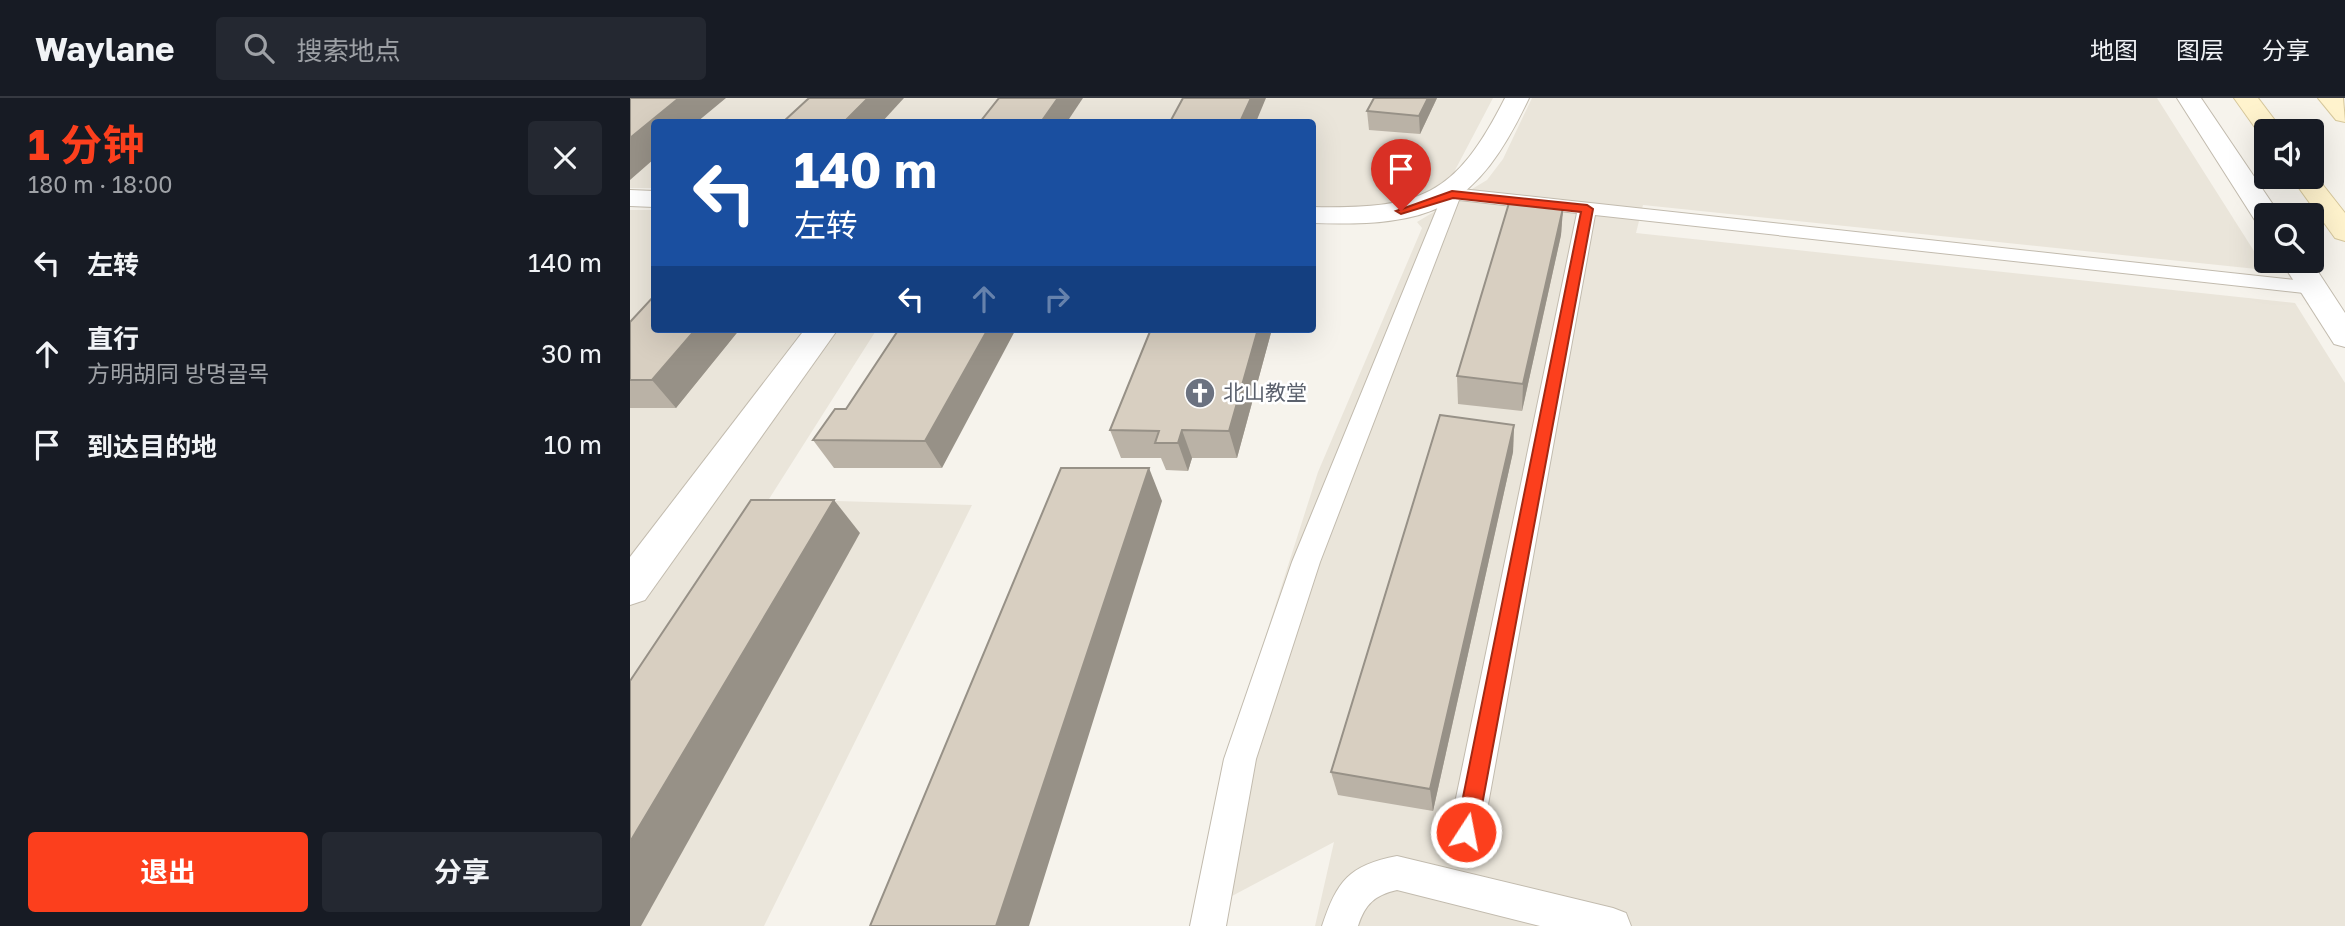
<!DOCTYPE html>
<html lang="zh">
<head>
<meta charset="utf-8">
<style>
  body { margin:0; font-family:"Golos Text","Noto Sans SC","Noto Sans KR",sans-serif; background:#242831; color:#f1f3f6; height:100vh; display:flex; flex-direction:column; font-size:26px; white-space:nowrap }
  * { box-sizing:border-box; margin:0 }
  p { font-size:23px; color:#9ea1a6 }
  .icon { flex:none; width:38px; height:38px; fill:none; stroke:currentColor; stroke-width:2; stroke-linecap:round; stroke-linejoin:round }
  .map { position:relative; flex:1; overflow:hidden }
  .details { display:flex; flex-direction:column; background:#171b24; width:630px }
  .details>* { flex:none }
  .hud { position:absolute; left:21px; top:21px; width:665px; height:214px; border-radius:7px; box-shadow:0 7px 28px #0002; background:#1a4fa0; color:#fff; overflow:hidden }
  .controls { position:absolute; left:1624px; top:21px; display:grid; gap:14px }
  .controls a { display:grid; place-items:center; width:70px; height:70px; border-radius:7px; background:#171b24; box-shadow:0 7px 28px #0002; font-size:35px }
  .pin { position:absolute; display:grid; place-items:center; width:60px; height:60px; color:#fff; margin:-72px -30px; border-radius:50% 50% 50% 0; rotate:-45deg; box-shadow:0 0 7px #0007 }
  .pin .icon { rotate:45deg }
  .me { position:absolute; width:77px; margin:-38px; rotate:11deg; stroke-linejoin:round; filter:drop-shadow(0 0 5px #0008) }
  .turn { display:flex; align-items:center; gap:24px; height:147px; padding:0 28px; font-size:32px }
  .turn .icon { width:91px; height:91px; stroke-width:2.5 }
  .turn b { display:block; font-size:49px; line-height:60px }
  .lanes { display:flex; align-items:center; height:66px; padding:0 28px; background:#0003; justify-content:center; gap:35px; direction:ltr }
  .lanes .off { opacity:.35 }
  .round { display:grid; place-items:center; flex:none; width:74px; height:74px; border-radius:7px; background:#242831 }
  .headline { display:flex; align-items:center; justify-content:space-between; height:119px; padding:0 28px }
  h1 { font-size:42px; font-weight:700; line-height:52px; color:#fc3f1d }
  .primary-button { display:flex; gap:14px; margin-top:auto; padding:14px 28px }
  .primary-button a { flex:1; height:80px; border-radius:7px; background:#fc3f1d; color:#fff; font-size:28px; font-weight:700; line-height:80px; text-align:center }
  .primary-button a+a { background:#242831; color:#f1f3f6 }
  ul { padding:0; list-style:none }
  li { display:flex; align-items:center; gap:21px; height:91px; padding:0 28px }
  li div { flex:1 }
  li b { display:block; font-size:26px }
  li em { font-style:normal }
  header { display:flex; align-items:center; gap:42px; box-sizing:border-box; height:98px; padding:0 35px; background:#171b24; border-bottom:2px solid #363941 }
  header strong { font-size:33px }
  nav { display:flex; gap:38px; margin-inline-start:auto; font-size:24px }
  .search { width:490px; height:63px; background:#242831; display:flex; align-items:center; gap:18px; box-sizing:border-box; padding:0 24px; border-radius:7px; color:#9ea1a6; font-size:26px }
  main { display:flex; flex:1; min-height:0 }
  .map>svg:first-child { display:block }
  .residential { fill:#eae5da }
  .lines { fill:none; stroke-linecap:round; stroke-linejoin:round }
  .service-casing { stroke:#c2bbae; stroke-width:2 }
  .minor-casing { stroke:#c2bbae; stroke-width:2 }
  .secondary-casing { stroke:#d6c79b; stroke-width:2 }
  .service { fill:#fff; fill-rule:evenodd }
  .minor { fill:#fff; fill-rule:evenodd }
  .secondary { fill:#fff3cd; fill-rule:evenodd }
  .wall { fill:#bab2a6 }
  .shaded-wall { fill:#979187 }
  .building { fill:#d8cfc1; stroke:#979187; stroke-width:2 }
  .route { fill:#fc3f1d; stroke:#a42913; stroke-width:2 }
  .labels { text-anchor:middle; stroke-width:5; stroke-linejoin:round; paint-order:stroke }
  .worship-label { font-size:21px; fill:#5b616d; stroke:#fff; text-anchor:start }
</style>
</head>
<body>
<header>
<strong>Waylane</strong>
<div class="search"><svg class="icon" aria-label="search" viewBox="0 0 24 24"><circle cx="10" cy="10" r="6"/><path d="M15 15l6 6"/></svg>搜索地点</div>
<nav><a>地图</a><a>图层</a><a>分享</a></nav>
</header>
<main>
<section class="details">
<div class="headline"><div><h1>1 分钟</h1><p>180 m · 18:00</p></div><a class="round"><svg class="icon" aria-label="close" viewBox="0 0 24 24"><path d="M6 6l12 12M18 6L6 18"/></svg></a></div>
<ul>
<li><svg class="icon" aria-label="left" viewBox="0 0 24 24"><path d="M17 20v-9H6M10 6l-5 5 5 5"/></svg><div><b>左转</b></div><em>140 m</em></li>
<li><svg class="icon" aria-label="ahead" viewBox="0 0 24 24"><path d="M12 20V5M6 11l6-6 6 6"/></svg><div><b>直行</b><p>方明胡同 방명골목</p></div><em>30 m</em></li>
<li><svg class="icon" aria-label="arrive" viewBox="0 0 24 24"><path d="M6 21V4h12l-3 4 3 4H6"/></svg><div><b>到达目的地</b></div><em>10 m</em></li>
</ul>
<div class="primary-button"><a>退出</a><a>分享</a></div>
</section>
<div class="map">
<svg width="1715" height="828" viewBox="0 0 1715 828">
  <rect width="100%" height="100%" fill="#f6f3ec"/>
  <!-- residential -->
  <g class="residential">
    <polygon points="0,0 863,0 822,78 793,97 755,108 725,111 683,109 682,24 24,24 24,90 0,90"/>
    <polygon points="902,0 1527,0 1636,172 1013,107 1006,135 1665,205 1715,285 1715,828 685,828 704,744 602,798 582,828 559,828 624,574 688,374 792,130 787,124 857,82 873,61"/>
    <polygon points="0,112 24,112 24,231 247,231 139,401 342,407 134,828 0,828"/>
  </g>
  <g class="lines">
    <!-- service casing -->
    <g class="service-casing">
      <g id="service">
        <polygon points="822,90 1683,184 1693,190 1683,196 965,117 853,734 848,746 836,751 824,746 819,734 947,115 829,102 690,464 626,661 596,828 560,828 594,661 662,464 813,96"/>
        <path d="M767,758L983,810L996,815L1001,828H910L767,792C745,797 735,806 728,828H692C707,783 719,767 767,758Z"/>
      </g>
    </g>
    <!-- minor casing -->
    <g class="minor-casing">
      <g id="minor">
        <path d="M875,0H899C846,112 803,129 682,125V109C791,111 825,99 875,0Z"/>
        <polygon points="1547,0 1571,0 1650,117 1636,117 1636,126 1626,124"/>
        <polygon points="0,92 24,93 24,109 0,108"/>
        <polygon points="1651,163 1681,163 1715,215 1715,249 1704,246"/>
        <polygon points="175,231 208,231 15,502 0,507 0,459"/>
      </g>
    </g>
    <!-- secondary casing -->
    <g class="secondary-casing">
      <g id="secondary">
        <polygon points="1604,0 1628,0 1653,33 1636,33 1636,40 1631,38"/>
        <polygon points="1688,0 1713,0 1715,24 1706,22"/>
        <polygon points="1682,73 1715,115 1715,143 1705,140 1661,79 1682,79"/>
      </g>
    </g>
    <!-- service -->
    <use href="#service" class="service"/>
    <!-- minor -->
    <use href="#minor" class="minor"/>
    <!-- secondary -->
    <use href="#secondary" class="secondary"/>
  </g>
  <!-- wall -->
  <g class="wall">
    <polygon points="807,0 790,36 739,32 737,13"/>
    <polygon points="933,110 931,137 892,313 828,306 827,278"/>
    <polygon points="0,224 24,231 110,231 46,310 0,310"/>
    <polygon points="269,231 312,370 204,370 183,342 216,311"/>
    <polygon points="642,231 607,360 562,360 558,373 536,372 531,360 491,360 480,332"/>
    <polygon points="884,327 883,354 803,713 708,697 701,674"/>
  </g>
  <!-- shaded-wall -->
  <g class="shaded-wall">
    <polygon points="49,0 96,0 67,24 24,24 24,61 0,82 0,40"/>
    <polygon points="238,0 274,0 252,24 214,24"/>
    <polygon points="428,0 453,0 437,24 411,24"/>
    <polygon points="621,0 636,0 626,24 610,24"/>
    <polygon points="798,0 807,0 790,36 789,18"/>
    <polygon points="933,110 931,137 892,313 893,286"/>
    <polygon points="66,231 110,231 46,310 22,282"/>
    <polygon points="358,231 386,231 312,370 295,343"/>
    <polygon points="628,231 642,231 607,360 599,333"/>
    <polygon points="884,327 883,354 803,713 800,691"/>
    <polygon points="552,332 562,360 558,373 548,345"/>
    <polygon points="519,370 532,403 399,828 366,828"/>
    <polygon points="204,402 230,435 11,828 0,828 0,744"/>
  </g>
  <!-- building -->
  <g class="building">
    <polygon points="0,0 49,0 0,40"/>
    <polygon points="179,0 238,0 214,24 153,24"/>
    <polygon points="369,0 428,0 411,24 350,24"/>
    <polygon points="553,0 621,0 610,24 540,24"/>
    <polygon points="744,0 798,0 789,18 737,13"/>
    <polygon points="879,105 933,110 893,286 827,278"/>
    <polygon points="24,198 24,231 66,231 22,282 0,282 0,224"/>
    <polygon points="269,231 358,231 295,343 183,342 205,311 216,311"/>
    <polygon points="521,231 628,231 599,333 552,332 548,345 525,345 529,333 480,332"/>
    <polygon points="810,317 884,327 800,691 701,674"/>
    <polygon points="431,370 519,370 366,828 240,828"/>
    <polygon points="121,402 204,402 0,744 0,583"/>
  </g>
  <!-- route -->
  <polygon class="route" points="822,93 957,107 963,111 847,734 844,741 836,744 829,741 826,734 951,114 823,100 771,116 766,113"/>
  <!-- icons -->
  <defs>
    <g id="church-disc" transform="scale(1.575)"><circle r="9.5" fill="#6b7280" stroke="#fff"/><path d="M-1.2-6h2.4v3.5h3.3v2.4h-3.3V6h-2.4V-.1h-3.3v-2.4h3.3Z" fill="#fff"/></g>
  </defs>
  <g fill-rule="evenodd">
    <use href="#church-disc" x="570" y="295"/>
  </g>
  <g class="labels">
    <!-- worship labels -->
    <g class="worship-label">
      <text x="593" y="302">北山教堂</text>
    </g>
  </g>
</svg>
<div class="controls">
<a><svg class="icon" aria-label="sound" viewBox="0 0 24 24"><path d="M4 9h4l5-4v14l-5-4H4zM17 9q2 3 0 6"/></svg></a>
<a><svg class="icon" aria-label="search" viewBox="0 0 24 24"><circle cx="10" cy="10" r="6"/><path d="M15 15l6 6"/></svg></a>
</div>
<div class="pin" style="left:771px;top:113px;background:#d93025"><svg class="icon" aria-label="arrive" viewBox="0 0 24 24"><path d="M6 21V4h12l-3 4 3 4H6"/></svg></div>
<svg class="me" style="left:836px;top:734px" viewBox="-20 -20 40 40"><circle r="17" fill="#fc3f1d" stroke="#fff" stroke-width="3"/><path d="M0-11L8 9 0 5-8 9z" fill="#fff"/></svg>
<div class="hud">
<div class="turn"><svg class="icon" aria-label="left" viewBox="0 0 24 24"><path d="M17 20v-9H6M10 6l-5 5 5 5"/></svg><div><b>140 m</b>左转</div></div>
<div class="lanes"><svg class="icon" aria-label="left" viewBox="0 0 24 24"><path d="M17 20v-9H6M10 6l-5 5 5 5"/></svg><svg class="icon off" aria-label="ahead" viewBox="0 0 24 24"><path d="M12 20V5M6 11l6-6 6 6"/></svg><svg class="icon off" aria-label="right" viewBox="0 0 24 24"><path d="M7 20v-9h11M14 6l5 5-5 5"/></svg></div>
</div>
</div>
</main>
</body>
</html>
